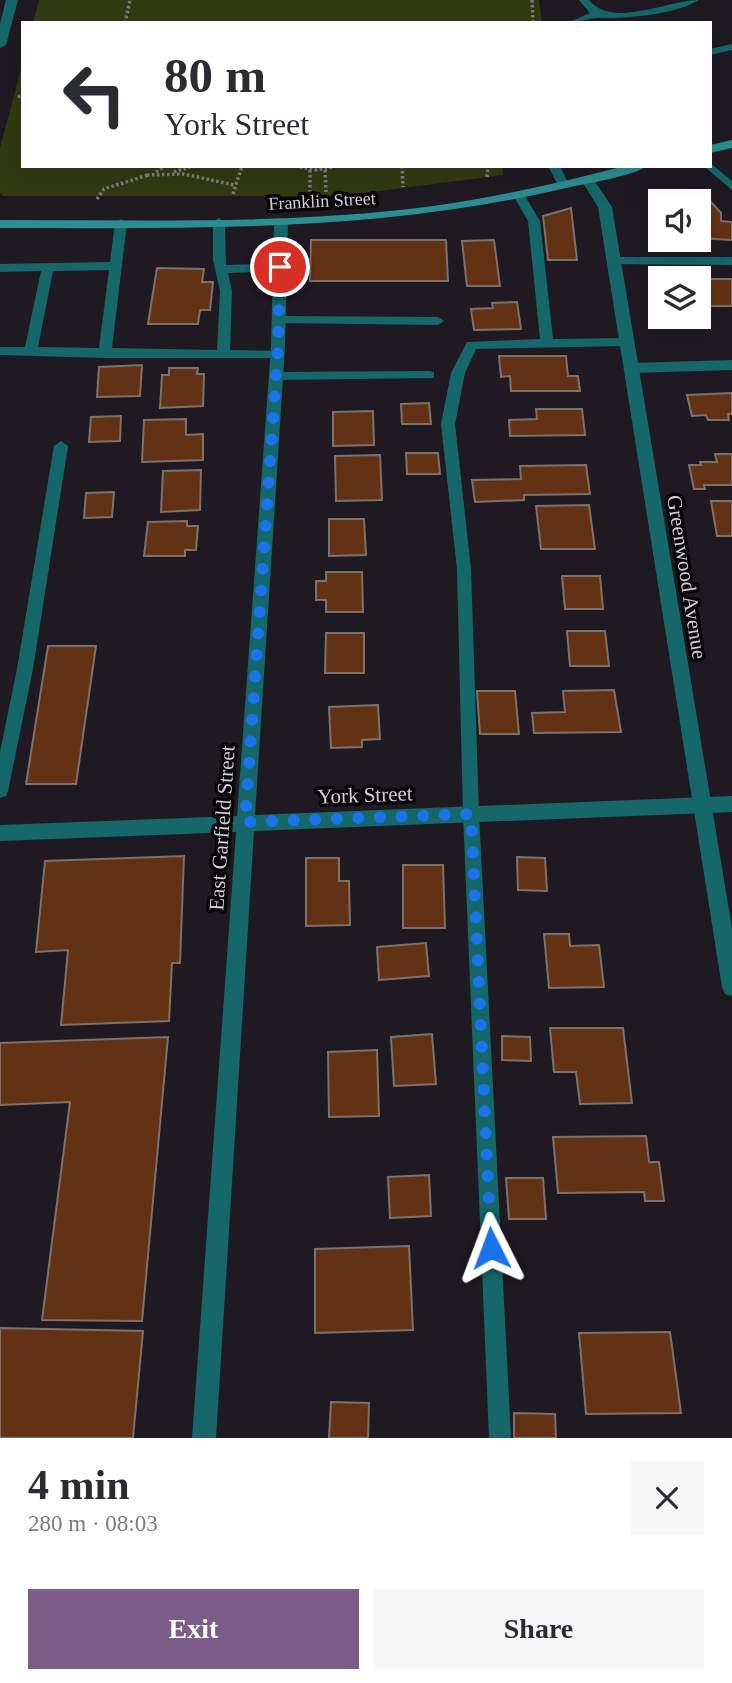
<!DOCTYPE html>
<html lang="en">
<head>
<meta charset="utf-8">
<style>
  body { margin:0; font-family:"Times New Roman",serif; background:#f7f7f7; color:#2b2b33; height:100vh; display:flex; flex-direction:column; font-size:26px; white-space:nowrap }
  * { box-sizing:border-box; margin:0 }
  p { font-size:23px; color:#7c7c81 }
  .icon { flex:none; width:38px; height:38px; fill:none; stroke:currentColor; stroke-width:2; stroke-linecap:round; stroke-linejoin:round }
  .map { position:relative; height:1438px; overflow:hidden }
  .side { display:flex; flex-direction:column; background:#fff; flex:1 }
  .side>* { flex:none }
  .guide { position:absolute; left:21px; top:21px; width:691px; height:147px; border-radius:0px; box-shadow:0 7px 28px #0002; background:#fff; color:#2b2b33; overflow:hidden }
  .buttons { position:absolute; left:648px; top:189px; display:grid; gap:14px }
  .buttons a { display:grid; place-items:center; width:63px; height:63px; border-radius:0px; background:#fff; box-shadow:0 7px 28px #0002; font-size:35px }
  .pin { position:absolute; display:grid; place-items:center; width:60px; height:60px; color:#fff; margin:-30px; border:4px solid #fff; border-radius:50%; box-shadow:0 2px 7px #0007 }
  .me { position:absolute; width:77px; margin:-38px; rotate:357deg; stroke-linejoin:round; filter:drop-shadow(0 0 5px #0008) }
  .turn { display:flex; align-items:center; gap:24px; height:147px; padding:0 28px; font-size:32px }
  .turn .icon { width:91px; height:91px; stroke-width:2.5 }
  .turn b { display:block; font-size:49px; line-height:60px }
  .round { display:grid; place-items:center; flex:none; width:74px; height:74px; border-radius:0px; background:#f7f7f7 }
  .overview { display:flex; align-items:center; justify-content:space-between; height:119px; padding:0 28px }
  h1 { font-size:42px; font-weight:600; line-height:52px }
  .cta { display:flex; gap:14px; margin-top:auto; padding:14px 28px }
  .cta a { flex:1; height:80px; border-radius:0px; background:#7c5c89; color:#fff; font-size:28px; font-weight:600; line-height:80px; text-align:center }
  .cta a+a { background:#f7f7f7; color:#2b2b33 }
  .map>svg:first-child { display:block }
  .green { fill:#313a11 }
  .building { fill:#633214; stroke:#7c716b; stroke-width:2 }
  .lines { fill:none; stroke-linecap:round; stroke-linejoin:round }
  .path { stroke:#7f7b82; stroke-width:3.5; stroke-dasharray:2.5 2.5; stroke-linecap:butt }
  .service { fill:#16676a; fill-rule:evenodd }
  .minor { fill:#16676a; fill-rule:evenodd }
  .tertiary { fill:#16676a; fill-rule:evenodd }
  .secondary { fill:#2b8e92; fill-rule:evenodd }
  .route { stroke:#1a73e8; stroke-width:12; stroke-dasharray:0 21.6 }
  .labels { text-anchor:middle; stroke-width:7; stroke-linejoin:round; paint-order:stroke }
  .far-street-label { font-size:18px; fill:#d3d0d5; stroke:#080609 }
  .street-label { font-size:21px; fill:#d3d0d5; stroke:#080609 }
</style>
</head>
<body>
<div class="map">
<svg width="732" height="1438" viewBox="0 0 732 1438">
  <rect width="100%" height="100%" fill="#1f1a22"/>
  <!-- green -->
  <g class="green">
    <polygon points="39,0 539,0 542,23 33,23"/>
    <polygon points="23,62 23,166 502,166 503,175 341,196 3,196 0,193 0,148"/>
  </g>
  <!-- building -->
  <g class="building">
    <polygon points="701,191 721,213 721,221 732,222 732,240 698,238 698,201 690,201 684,195"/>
    <polygon points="571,208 577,260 548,260 543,216"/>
    <polygon points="311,240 446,240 448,281 310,281"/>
    <polygon points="494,240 500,286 467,286 462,241"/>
    <polygon points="157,268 204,269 202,282 213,282 210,310 200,310 198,324 148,324"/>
    <rect x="698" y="279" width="34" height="27"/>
    <polygon points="517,302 521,329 474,330 471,309 493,308 492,303"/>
    <polygon points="499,356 566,356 568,376 578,376 580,391 511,391 510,376 501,377"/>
    <polygon points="142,365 140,396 97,397 99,367"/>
    <polygon points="169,368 198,368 197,374 204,374 203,406 160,408 162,375 169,375"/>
    <polygon points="732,393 732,414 728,414 729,420 708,420 706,415 692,416 687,395"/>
    <polygon points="429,403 431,424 402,424 401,404"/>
    <polygon points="536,409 582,409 585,435 510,436 509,420 537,419"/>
    <polygon points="373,411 374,445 333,446 333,412"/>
    <polygon points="121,416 120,441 89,442 91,417"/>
    <polygon points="186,419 186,435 203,434 203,460 142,462 144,420"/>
    <polygon points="406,453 438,453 440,474 407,474"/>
    <polygon points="715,454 732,454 732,485 704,485 705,489 694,489 689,465 701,465 700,462 717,462"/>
    <polygon points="380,455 382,500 336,501 335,456"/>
    <polygon points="586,465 590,494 524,495 524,500 475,502 472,480 521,479 520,466"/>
    <polygon points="201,470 200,510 161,512 163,471"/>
    <polygon points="114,492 112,517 84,518 86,493"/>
    <polygon points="711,501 732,501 732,536 717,536"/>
    <polygon points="589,505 595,549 541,549 536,506"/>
    <polygon points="329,519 364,519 366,555 329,556"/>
    <polygon points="187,521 187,526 198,526 196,550 185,550 185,556 144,556 148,522"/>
    <polygon points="326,572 362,572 363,612 326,612 326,600 316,600 316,581 326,581"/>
    <polygon points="562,576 600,576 603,609 565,609"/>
    <polygon points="567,631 605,631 609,666 570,666"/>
    <polygon points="326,633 364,633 364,673 325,673"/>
    <polygon points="48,646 96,646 76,784 26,784"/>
    <polygon points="614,690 621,732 534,733 532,713 565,712 563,691"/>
    <polygon points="477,691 515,691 519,734 480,734"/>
    <polygon points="378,705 380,739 362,740 362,747 331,748 329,707"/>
    <polygon points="184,856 180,963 172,963 169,1021 61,1025 68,950 36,952 45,861"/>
    <polygon points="517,857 545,858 547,891 518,890"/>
    <polygon points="306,858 339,858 339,881 349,881 350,925 306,926"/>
    <polygon points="403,865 443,865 445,928 403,928"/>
    <polygon points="544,934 569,934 570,946 599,945 604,987 549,988"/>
    <polygon points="426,943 429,976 379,980 377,947"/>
    <polygon points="550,1028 623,1028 632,1103 580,1104 576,1072 554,1072"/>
    <polygon points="432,1034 436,1084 394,1086 391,1037"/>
    <polygon points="502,1036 530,1037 531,1061 502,1060"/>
    <polygon points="168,1037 142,1321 42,1320 70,1102 0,1105 0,1043"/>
    <polygon points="377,1050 379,1116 329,1117 328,1052"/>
    <polygon points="646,1136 649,1162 659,1162 664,1201 645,1201 644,1192 558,1193 553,1137"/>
    <polygon points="429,1175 431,1216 390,1218 388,1177"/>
    <polygon points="506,1178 543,1178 546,1219 509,1219"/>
    <polygon points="409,1246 413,1330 315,1333 315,1249"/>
    <polygon points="0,1328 143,1331 133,1438 0,1438"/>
    <polygon points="670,1332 681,1413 586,1414 579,1333"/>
    <polygon points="331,1402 369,1403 368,1438 329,1438"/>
    <polygon points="514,1413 555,1414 556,1438 514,1438"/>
  </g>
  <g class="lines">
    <!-- path -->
    <g class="path">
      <polyline points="532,0 533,23"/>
      <polyline points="125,23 130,0"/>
      <polyline points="18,97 23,95"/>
      <polyline points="295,166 317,170 337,166"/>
      <polyline points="402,166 403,187"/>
      <polyline points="310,170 310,193"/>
      <polyline points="325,170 326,192"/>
      <polyline points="156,172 165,166"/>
      <polyline points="174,172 193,166"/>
      <polyline points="147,175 184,174 234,185"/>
      <polyline points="487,177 488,166"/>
      <polyline points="233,194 242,166"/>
      <polyline points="97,199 104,189 148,175"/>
    </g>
    <!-- service -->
    <g class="service">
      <path d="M579,0H589C612,29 668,0 699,0C677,14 626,19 600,18C591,17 579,23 567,23L590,13Z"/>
      <polygon points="732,44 732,50 710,55 710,49"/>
      <polygon points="710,163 732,181 732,190 706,168 704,166 710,166"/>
      <polygon points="548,166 560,166 569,185 567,187 559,187"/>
      <polygon points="519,191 523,193 540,221 553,339 627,338 633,342 627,346 476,349 465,373 455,424 471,569 479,814 511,1438 489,1438 463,814 457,569 441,424 451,373 467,342 540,339 528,221 513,195"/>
      <path d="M219,218L225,222L226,265L280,263L286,267L280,271L228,273L232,291L230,350L277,351L283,355L282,358H105L0,355V347H25L41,271L0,272V264L110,262L115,223L121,219L127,223L112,348L217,350L220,291L213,260V222ZM109,270L99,348L38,347L53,271Z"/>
      <polygon points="614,257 732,257 732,265 610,264 608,261"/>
      <polygon points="279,316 438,317 444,321 438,325 275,323 273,320"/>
      <polygon points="429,371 434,372 434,378 276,380 269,376 276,372"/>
      <polygon points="61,441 68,446 33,669 8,791 6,796 0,798 0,752 17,669 54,446"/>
    </g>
    <!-- minor -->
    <g class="minor">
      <polygon points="6,0 18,0 6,45 0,48 0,24"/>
      <polygon points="281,218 288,222 285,347 255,815 732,796 732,812 254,831 216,1438 192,1438 236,832 0,841 0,825 237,816 271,347 274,222"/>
      <polygon points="732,360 732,370 631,373 624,368 631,363"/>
    </g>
    <!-- tertiary -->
    <polygon class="tertiary" points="587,176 592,177 612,207 732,928 732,996 725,994 722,987 598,207 581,180"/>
    <!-- secondary -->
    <g class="secondary">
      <polygon points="732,140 732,148 710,153 710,145"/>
      <path d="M625,166H647C634,176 584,184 566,188C374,233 195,228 0,228V220C133,220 267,224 400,210C476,202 551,185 625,166Z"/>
    </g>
  </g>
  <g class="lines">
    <!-- route -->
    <polyline class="route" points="280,267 278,347 245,822 471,814 491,1248"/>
  </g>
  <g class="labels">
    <!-- far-street labels -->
    <g class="far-street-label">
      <text transform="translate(322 201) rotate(-3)" y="6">Franklin Street</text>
    </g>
    <!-- street labels -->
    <g class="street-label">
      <text transform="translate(687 577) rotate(81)" y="7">Greenwood Avenue</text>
      <text transform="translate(365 795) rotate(-2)" y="7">York Street</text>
      <text transform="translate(222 828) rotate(-86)" y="7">East Garfield Street</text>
    </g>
  </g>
</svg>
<div class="buttons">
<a><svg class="icon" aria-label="sound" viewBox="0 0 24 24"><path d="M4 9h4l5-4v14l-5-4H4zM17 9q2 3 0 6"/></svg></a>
<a><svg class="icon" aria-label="layers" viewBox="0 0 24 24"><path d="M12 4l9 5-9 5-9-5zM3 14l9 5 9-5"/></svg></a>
</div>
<div class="pin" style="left:280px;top:267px;background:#d93025"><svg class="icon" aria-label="arrive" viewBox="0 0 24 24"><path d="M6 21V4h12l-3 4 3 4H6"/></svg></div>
<svg class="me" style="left:491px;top:1248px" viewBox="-20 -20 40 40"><path d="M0-17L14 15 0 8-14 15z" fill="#1a73e8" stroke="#fff" stroke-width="4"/></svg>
<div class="guide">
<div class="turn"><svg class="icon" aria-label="left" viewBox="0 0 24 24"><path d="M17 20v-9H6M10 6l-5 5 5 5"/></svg><div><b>80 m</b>York Street</div></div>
</div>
</div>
<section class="side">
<div class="overview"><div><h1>4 min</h1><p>280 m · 08:03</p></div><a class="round"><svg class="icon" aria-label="close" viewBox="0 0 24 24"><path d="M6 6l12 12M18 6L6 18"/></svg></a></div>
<div class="cta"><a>Exit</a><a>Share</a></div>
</section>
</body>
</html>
